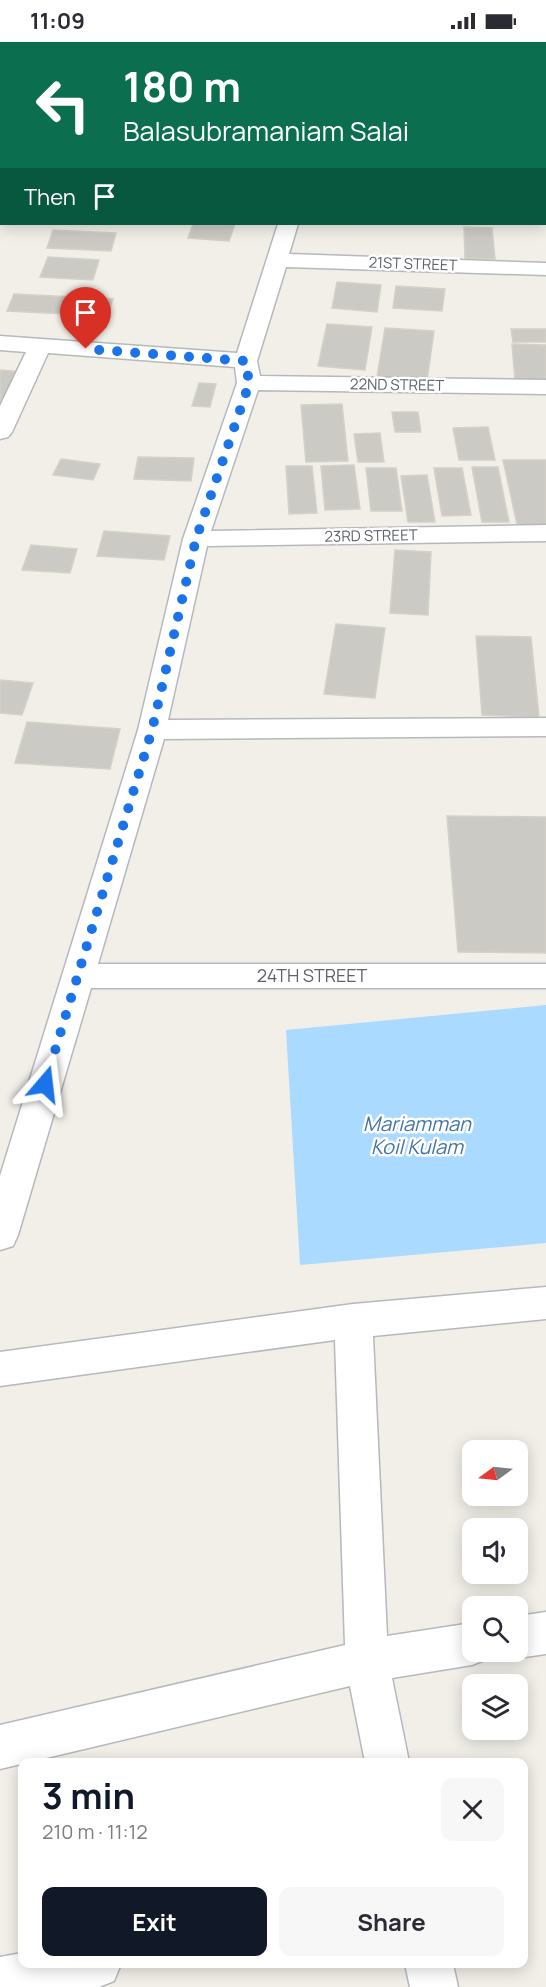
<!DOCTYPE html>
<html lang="en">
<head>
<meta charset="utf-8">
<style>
  body { margin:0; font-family:Manrope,sans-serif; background:#f7f7f7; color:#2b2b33; height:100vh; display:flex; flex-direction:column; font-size:22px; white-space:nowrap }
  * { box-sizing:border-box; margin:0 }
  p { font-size:20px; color:#7c7c81 }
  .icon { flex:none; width:33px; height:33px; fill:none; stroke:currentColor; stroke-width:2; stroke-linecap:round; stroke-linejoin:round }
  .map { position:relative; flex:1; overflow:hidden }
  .sheet { position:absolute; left:18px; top:1716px; width:510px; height:210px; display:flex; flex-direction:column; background:#fff; border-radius:12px; box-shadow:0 3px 15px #0003 }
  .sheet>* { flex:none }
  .banner { position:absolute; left:0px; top:0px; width:546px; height:183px; box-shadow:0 3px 15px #0003; background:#0b6e4f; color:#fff; overflow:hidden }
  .needle { width:39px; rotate:255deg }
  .fabs { position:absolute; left:462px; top:1398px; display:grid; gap:12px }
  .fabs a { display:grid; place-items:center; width:66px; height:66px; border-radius:12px; background:#fff; box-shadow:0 3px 15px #0003; font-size:30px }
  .pin { position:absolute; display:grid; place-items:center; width:51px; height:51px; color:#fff; margin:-62px -26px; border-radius:50% 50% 50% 0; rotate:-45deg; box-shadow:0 0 6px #0007 }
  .pin .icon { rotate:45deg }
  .me { position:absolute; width:66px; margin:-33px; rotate:17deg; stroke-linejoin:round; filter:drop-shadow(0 0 4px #0008) }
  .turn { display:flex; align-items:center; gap:21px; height:126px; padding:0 24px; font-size:27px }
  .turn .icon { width:78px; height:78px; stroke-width:2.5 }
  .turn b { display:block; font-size:42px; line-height:51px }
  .then { display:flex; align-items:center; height:57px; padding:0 24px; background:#0003; gap:12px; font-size:22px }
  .round { display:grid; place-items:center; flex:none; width:63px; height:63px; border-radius:12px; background:#f7f7f7 }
  .summary { display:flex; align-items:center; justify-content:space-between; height:102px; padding:0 24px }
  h1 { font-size:36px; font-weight:700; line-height:45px; color:#111827 }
  .button { display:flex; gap:12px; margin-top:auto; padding:12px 24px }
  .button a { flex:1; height:69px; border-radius:12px; background:#111827; color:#fff; font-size:24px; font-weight:700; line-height:69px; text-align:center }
  .button a+a { background:#f7f7f7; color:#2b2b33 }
  .status { display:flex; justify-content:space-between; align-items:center; height:42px; padding:0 30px; background:#fff; direction:ltr }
  .status svg { height:16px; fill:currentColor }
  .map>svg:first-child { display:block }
  .water { fill:#aadaff }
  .building { fill:#cccac5; stroke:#d6d1c6; stroke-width:1.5 }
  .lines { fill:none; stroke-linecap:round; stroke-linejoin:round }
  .minor-casing { stroke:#b5b8bc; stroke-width:3 }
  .minor { fill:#fff; fill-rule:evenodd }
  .route { stroke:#1a73e8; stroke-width:10; stroke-dasharray:0 18 }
  .labels { text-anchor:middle; stroke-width:5; stroke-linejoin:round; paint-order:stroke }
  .far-street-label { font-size:15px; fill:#5f6368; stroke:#fff }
  .street-label { font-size:18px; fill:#5f6368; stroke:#fff }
  .water-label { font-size:20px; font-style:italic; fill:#4174aa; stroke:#fff }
</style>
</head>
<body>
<div class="status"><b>11:09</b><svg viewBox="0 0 49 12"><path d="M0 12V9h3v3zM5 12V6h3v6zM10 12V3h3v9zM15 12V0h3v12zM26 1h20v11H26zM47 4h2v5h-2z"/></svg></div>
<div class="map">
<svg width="546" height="1945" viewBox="0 0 546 1945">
  <rect width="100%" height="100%" fill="#f1efe8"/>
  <!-- water -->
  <polygon class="water" points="546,963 546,1201 300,1223 286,988"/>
  <!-- building -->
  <g class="building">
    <polygon points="193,182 235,182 229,199 188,196"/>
    <polygon points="464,185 492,186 495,217 465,216"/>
    <polygon points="53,188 116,191 111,209 47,206"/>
    <polygon points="48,215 99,218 93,238 40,235"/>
    <polygon points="337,240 381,243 377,270 332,266"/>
    <polygon points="396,244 445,247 442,269 393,266"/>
    <polygon points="14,252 113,257 107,274 7,269"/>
    <polygon points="327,282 372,285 365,328 318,324"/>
    <polygon points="385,286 434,289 427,339 377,335"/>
    <polygon points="511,287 546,287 546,300 513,300"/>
    <polygon points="512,302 546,303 546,339 515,338"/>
    <polygon points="0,328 23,330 0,372"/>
    <polygon points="199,341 216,342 210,365 192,364"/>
    <polygon points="342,362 348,419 306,420 301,363"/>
    <polygon points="392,370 418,370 421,390 395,390"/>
    <polygon points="488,385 495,418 459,418 453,386"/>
    <polygon points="380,391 384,420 358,420 354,392"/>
    <polygon points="138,415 194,416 191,439 134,437"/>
    <polygon points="61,417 100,422 93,438 53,433"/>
    <polygon points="503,418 546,418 546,487 518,487"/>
    <polygon points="354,423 360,467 325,468 321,424"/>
    <polygon points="286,424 312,424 317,471 289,472"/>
    <polygon points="472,425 498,425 509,480 482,480"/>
    <polygon points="366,426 396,426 402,469 371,469"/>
    <polygon points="434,426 462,426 471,473 442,474"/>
    <polygon points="427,433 435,480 408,480 401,434"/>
    <polygon points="104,489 170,494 164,518 97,514"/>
    <polygon points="31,503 77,507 70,531 22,528"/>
    <polygon points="395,508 431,510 428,573 390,571"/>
    <polygon points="336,582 385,586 375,656 324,652"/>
    <polygon points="476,594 531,595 539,675 482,673"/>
    <polygon points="0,638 33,641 22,673 0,671"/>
    <polygon points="27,680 120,687 110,727 15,721"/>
    <polygon points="447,774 546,775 546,911 458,910"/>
  </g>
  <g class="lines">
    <!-- minor casing -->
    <g class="minor-casing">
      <g id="minor">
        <polygon points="64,0 82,0 63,2"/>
        <rect x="328" y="0" width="18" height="2"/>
        <rect x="544" y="31" width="2" height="12"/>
        <rect x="544" y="120" width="2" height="12"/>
        <polygon points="0,154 2,154 0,170"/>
        <polygon points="278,182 298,182 289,212 546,221 546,233 286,225 257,319 260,334 546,338 546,352 258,348 211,489 546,483 546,499 207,504 168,678 546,676 546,694 164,697 98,922 546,922 546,946 91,946 18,1193 13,1204 0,1208 0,1134 138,688 183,497 237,341 235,325 48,311 12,390 8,395 0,397 0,364 26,310 0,308 0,294 237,311"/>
        <polygon points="546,1245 546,1277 373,1294 387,1594 472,1581 472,1610 490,1610 487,1617 472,1623 392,1636 409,1720 365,1720 350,1644 0,1727 0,1683 345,1603 335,1298 0,1344 0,1310 353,1262"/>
        <polygon points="546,1570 546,1612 518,1616 503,1610 518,1610 518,1574"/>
        <polygon points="22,1911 22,1922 121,1922 114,1939 99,1945 0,1945 0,1915"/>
        <polygon points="405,1922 453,1922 458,1945 410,1945"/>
      </g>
    </g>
    <!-- minor -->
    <use href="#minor" class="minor"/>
  </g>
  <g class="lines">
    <!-- route -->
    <polyline class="route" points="45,1042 152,688 196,497 249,342 246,319 86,307"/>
  </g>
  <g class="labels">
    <!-- far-street labels -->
    <g class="far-street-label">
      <text transform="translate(413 222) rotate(2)" y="5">21ST STREET</text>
      <text transform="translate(397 343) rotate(1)" y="5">22ND STREET</text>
      <text transform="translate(371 494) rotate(-1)" y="5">23RD STREET</text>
    </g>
    <!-- street labels -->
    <g class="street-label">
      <text x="312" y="940">24TH STREET</text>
    </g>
    <!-- water labels -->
    <g class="water-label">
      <text x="417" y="1089">Mariamman<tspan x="417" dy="23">Koil Kulam</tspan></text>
    </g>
  </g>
</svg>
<div class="fabs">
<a><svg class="needle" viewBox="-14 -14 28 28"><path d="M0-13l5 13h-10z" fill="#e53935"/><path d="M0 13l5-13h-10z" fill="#7c7c81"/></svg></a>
<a><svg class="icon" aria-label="sound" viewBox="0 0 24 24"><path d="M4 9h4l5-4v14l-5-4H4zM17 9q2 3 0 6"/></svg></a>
<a><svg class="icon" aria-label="search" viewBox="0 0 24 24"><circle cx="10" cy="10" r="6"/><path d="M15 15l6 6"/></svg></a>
<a><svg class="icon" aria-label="layers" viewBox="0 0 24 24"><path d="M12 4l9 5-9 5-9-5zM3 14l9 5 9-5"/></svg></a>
</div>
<div class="pin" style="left:86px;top:307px;background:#d93025"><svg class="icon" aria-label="arrive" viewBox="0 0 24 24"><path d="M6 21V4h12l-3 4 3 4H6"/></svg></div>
<svg class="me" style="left:45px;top:1042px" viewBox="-20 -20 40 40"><path d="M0-17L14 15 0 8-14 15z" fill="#1a73e8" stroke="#fff" stroke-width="4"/></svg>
<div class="banner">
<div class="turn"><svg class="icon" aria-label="left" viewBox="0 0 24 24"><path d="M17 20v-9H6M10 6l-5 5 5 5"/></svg><div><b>180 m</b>Balasubramaniam Salai</div></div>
<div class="then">Then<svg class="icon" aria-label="arrive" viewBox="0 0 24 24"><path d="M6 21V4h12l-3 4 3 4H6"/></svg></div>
</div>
<section class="sheet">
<div class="summary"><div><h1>3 min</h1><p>210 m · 11:12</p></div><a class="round"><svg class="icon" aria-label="close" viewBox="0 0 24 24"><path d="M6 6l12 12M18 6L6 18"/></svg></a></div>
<div class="button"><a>Exit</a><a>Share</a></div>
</section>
</div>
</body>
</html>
